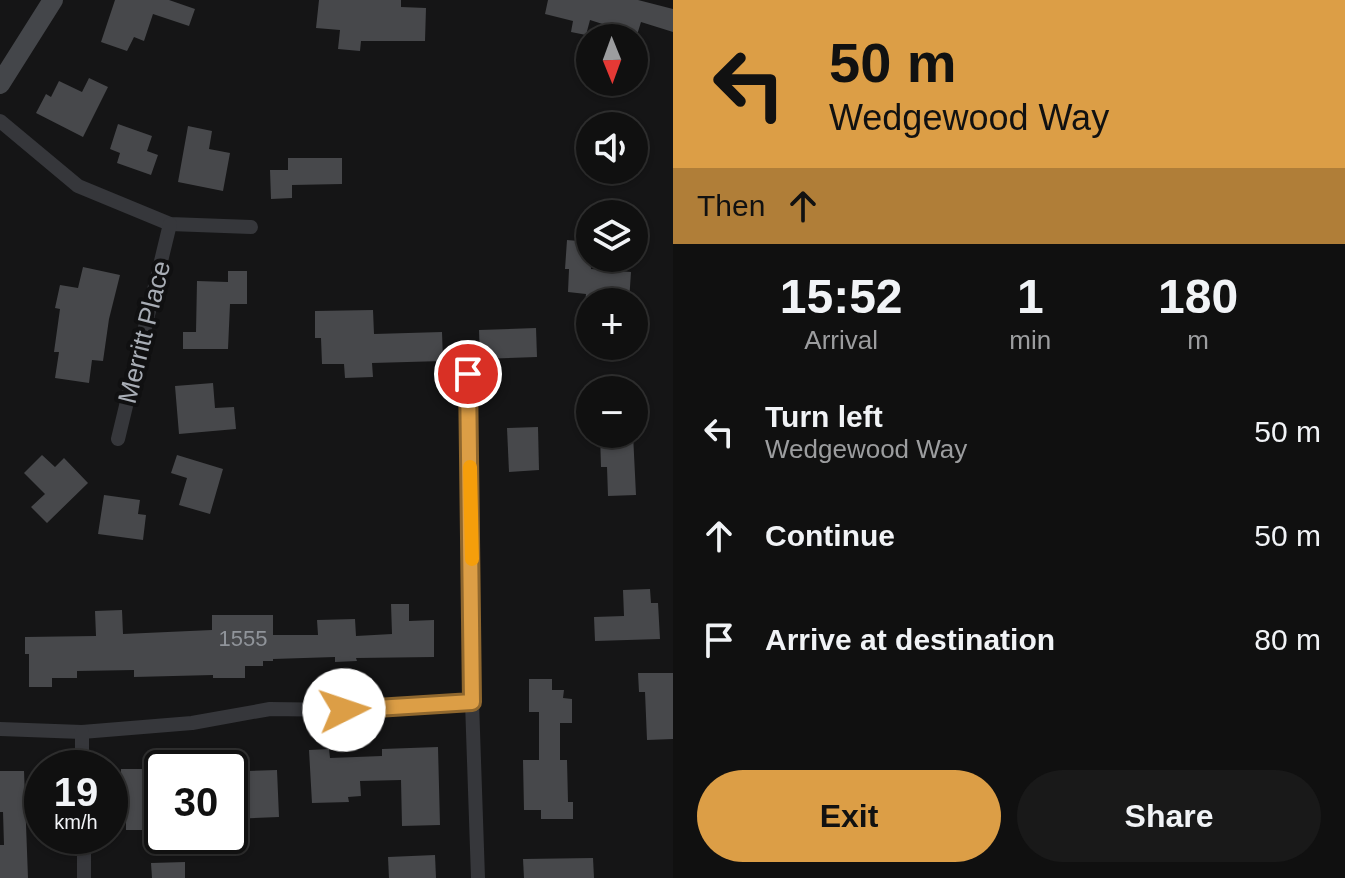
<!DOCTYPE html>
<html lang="en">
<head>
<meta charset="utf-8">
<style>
  body { margin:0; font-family:Arial,sans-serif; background:#191919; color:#f1f3f6; height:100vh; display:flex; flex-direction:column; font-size:30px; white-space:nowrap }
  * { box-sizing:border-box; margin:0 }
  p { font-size:26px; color:#9c9d9f }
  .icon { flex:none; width:44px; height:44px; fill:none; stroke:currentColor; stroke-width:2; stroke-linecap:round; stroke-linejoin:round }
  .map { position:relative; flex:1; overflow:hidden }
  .drawer { display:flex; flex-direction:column; background:#101010; width:672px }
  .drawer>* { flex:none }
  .hud { background:#dc9e46; color:#111; overflow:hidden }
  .needle { width:52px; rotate:179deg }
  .tools { position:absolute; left:576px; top:24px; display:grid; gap:16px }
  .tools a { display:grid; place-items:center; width:72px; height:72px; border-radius:50%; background:#101010; box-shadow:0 2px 6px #0004,0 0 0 2px #303030; font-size:40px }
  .speed { position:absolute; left:24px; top:750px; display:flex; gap:16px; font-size:40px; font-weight:700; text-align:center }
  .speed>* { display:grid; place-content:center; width:104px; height:104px; border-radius:50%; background:#101010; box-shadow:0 2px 6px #0004,0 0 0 2px #303030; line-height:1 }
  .speed small { font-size:20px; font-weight:400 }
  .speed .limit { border:4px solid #111; border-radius:12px; background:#fff; color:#111 }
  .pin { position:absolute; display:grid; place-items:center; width:68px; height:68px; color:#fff; margin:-34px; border:4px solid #fff; border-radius:50%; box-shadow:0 2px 8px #0007 }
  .me { position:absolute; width:88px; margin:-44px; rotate:86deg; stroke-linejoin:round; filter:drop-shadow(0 0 6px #0008) }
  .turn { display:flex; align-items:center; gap:28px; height:168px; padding:0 24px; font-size:36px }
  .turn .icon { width:104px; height:104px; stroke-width:2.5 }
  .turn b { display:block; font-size:56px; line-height:68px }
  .then { display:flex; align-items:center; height:76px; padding:0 24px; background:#0003; gap:16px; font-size:30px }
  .eta { display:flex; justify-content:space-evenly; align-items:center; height:136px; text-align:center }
  .eta b { font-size:48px; font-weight:700; line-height:56px }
  .action { display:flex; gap:16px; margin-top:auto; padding:16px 24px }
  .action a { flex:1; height:92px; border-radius:48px; background:#dc9e46; color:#111; font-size:32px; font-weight:700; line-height:92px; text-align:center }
  .action a+a { background:#191919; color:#f1f3f6 }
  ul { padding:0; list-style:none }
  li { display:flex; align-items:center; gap:24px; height:104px; padding:0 24px }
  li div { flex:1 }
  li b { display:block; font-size:30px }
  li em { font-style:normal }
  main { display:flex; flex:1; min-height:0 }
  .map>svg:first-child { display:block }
  .building { fill:#47484b }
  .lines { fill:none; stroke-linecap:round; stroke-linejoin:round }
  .lane { stroke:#36373b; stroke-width:7 }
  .street { stroke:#36373b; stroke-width:14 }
  .secondary { stroke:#44464a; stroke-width:20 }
  .route-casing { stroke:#8f672e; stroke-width:20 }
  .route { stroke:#dc9e46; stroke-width:14 }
  .slow { stroke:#f59e0b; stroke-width:14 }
  .labels { text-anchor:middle; stroke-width:8; stroke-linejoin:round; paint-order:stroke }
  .number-label { font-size:22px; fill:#90949a }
  .street-label { font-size:26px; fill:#a8adb5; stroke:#101011 }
</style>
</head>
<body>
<main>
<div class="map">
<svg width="673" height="878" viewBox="0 0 673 878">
  <rect width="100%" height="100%" fill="#151516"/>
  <!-- building -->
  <g class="building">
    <polygon points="115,0 169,0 195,9 189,26 153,14 144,41 134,37 127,51 101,42"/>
    <polygon points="319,0 401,0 401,7 426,8 425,41 361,41 360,51 338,49 340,30 316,28"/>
    <polygon points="548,0 638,0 673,9 673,32 641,22 637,35 590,20 586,35 571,32 573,21 545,14"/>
    <polygon points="89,78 108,87 83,137 36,113 46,94 51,97 59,81 82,92"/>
    <polygon points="118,124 152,136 147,151 158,155 151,175 117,163 120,153 110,149"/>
    <polygon points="188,126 212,131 209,149 230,153 223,191 178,182"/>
    <polygon points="288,158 342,158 342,184 292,185 292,198 271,199 270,170 288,170"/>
    <polygon points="567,240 590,242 591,269 631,272 629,302 585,302 586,294 568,292 569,269 565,269"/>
    <polygon points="83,267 120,275 109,319 103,361 92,360 89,383 55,378 59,352 54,352 60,309 55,308 60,285 78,288"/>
    <polygon points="228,271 247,271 247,304 230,304 228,349 183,349 183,332 196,332 197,281 228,282"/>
    <polygon points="373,310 374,334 442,332 443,361 372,363 373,377 345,378 344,364 322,364 321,338 315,338 315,311"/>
    <polygon points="536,328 537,357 480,359 479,330"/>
    <polygon points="213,383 215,408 234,407 236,429 179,434 175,386"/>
    <polygon points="538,427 539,470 509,472 507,428"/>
    <polygon points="600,434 633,434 636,495 608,496 607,467 601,467"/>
    <polygon points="42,455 55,467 64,458 88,483 47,523 31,507 45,494 24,473"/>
    <polygon points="177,455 223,469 210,514 179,505 187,478 171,473"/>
    <polygon points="104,495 140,500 138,514 146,515 143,540 98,534"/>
    <polygon points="650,589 651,603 658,603 660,639 595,641 594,617 624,616 623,590"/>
    <polygon points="391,604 409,604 409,621 434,620 434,657 356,658 357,661 335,662 335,657 273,659 273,661 263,661 263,666 245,666 245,678 213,678 213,675 134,677 134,670 77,671 77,678 52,678 52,687 29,687 29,654 25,654 25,637 96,636 95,611 122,610 123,634 212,630 212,615 273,615 273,635 318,635 317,620 355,619 356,636 392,634"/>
    <polygon points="638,673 673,673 673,739 647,740 645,692 639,692"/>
    <polygon points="529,679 552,679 552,690 564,690 563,698 572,699 572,723 560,723 560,760 567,760 568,802 573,802 573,819 541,819 541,810 524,810 523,760 539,760 539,712 529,712"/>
    <polygon points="438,747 440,825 402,826 401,780 360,781 361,796 348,797 349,802 312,803 309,750 329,749 330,758 382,756 382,749"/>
    <polygon points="246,758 247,771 277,770 279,817 230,819 230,759"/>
    <polygon points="121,769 162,769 162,812 147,812 147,830 126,830 126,794 121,794"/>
    <polygon points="0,771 24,771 28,878 0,878 0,845 4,845 3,812 0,812"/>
    <polygon points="435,855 436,878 389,878 388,857"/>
    <polygon points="593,858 594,878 524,878 523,859"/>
    <polygon points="185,862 185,878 152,878 151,863"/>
  </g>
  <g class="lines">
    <!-- lane -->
    <polyline class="lane" points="468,374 473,574"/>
    <!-- street -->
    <g class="street">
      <polyline points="0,121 78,186 170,224 251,227"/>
      <polyline points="118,439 170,224"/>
      <polyline points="473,574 472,702 478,878"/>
      <polyline points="0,729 82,732 192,723 270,709 344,710 472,702"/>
      <polyline points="82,732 82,768"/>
      <polyline points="84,836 84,878"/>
    </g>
    <!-- secondary -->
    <polyline class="secondary" points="0,84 53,0"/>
  </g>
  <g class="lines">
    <!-- route casing -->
    <g class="route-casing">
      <polyline id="route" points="344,710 472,702 468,374"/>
    </g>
    <!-- route -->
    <use href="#route" class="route"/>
    <!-- slow -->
    <polyline class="slow" points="470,467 472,559"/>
  </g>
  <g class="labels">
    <!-- number labels -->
    <g class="number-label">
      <text x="243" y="646">1555</text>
    </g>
    <!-- street labels -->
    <g class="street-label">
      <text transform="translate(144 332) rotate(-76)" y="9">Merritt Place</text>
    </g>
  </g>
</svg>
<div class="tools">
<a><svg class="needle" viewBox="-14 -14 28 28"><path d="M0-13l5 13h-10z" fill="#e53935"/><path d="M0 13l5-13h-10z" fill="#9c9d9f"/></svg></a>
<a><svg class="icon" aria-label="sound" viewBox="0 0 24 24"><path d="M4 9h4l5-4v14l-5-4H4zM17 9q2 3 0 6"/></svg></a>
<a><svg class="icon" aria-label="layers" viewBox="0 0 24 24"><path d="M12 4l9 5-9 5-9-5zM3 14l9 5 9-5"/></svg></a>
<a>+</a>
<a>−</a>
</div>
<div class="speed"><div>19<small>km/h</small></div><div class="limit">30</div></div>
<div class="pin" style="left:468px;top:374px;background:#d93025"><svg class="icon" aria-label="arrive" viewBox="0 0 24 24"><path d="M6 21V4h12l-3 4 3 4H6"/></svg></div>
<svg class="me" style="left:344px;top:710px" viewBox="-20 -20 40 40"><circle r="19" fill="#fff"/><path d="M0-13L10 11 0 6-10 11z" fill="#dc9e46"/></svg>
</div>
<section class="drawer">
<div class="hud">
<div class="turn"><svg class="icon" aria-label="left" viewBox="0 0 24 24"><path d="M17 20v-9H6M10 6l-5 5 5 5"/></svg><div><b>50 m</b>Wedgewood Way</div></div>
<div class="then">Then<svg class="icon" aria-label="ahead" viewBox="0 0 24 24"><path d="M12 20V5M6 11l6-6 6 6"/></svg></div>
</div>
<div class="eta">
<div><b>15:52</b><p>Arrival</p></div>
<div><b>1</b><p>min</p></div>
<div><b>180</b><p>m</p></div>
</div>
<ul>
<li><svg class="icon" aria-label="left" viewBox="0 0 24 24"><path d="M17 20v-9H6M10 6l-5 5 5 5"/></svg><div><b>Turn left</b><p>Wedgewood Way</p></div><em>50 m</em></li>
<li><svg class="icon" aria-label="ahead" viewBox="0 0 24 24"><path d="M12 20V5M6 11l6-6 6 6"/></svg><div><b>Continue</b></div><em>50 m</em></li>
<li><svg class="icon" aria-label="arrive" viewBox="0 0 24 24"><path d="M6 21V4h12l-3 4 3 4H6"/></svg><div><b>Arrive at destination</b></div><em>80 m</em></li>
</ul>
<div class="action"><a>Exit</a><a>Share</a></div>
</section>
</main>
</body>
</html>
